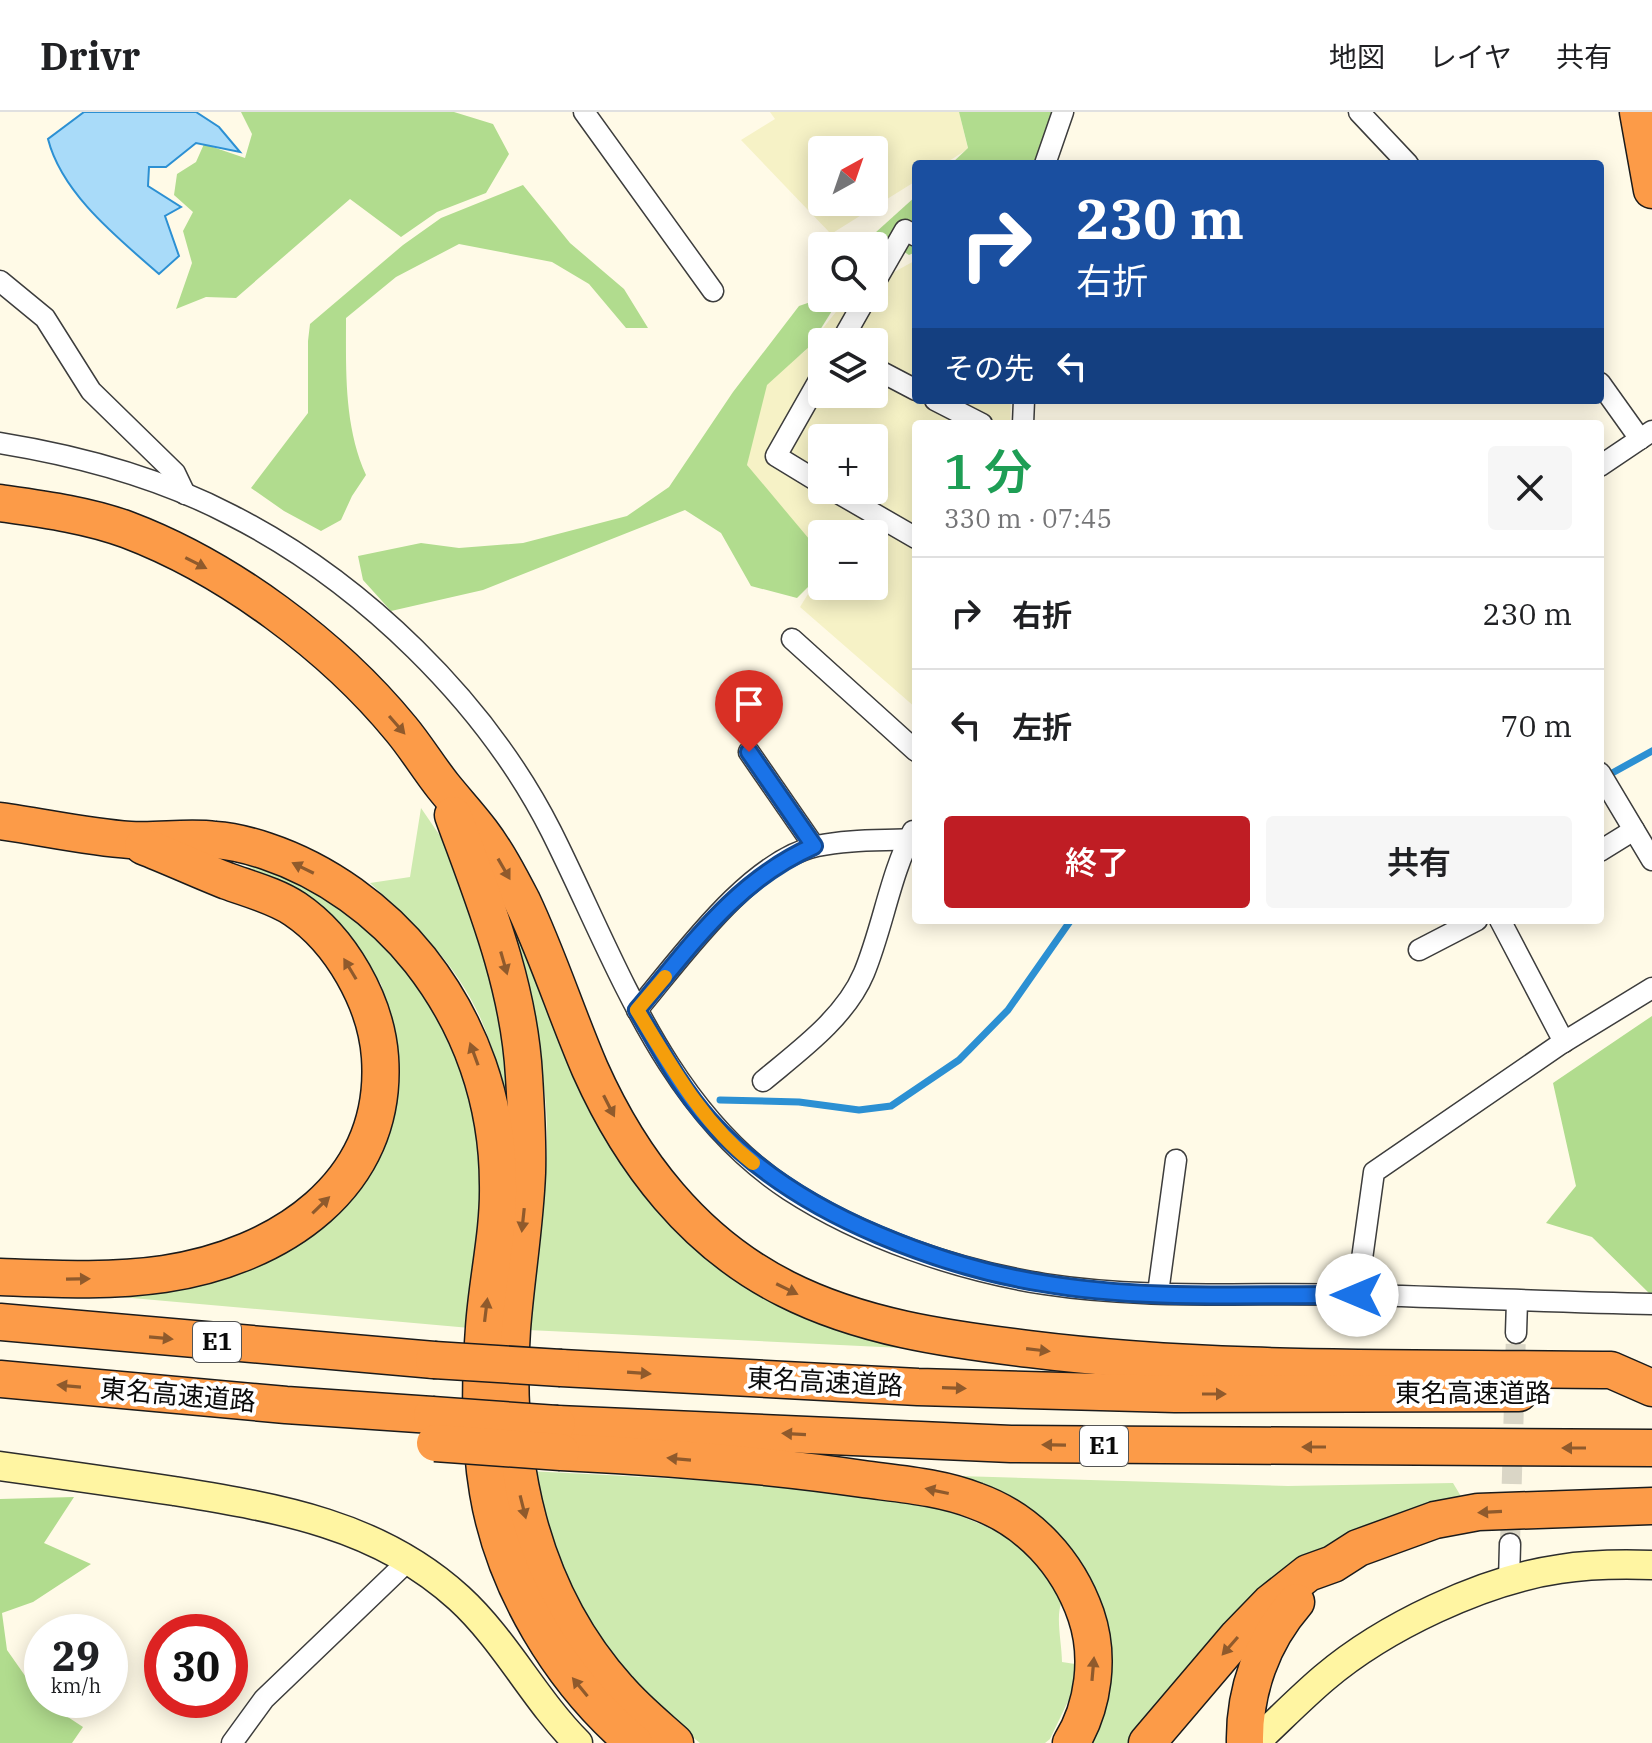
<!DOCTYPE html>
<html lang="ja">
<head>
<meta charset="utf-8">
<style>
  body { margin:0; font-family:"IBM Plex Serif","Noto Sans JP",serif; background:#f6f6f6; color:#202124; height:100vh; display:flex; flex-direction:column; font-size:30px; white-space:nowrap }
  * { box-sizing:border-box; margin:0 }
  p { font-size:26px; color:#757577 }
  .icon { flex:none; width:44px; height:44px; fill:none; stroke:currentColor; stroke-width:2; stroke-linecap:round; stroke-linejoin:round }
  .map { position:relative; flex:1; overflow:hidden }
  .side { position:absolute; left:912px; top:308px; width:692px; height:504px; display:flex; flex-direction:column; background:#fff; border-radius:8px; box-shadow:0 4px 20px #0003 }
  .side>* { flex:none }
  .hud { position:absolute; left:912px; top:48px; width:692px; height:244px; border-radius:8px; box-shadow:0 4px 20px #0003; background:#1a4fa0; color:#fff; overflow:hidden }
  .needle { width:52px; rotate:40deg }
  .controls { position:absolute; left:808px; top:24px; display:grid; gap:16px }
  .controls a { display:grid; place-items:center; width:80px; height:80px; border-radius:8px; background:#fff; box-shadow:0 4px 20px #0003; font-size:40px }
  .speed { position:absolute; left:24px; top:1502px; display:flex; gap:16px; font-size:40px; font-weight:700; text-align:center }
  .speed>* { display:grid; place-content:center; width:104px; height:104px; border-radius:50%; background:#fff; box-shadow:0 4px 20px #0003; line-height:1 }
  .speed small { font-size:20px; font-weight:400 }
  .speed .limit { border:12px solid #d22; background:#fff; color:#111 }
  .pin { position:absolute; display:grid; place-items:center; width:68px; height:68px; color:#fff; margin:-82px -34px; border-radius:50% 50% 50% 0; rotate:-45deg; box-shadow:0 0 8px #0007 }
  .pin .icon { rotate:45deg }
  .me { position:absolute; width:88px; margin:-44px; rotate:270deg; stroke-linejoin:round; filter:drop-shadow(0 0 6px #0008) }
  .turn { display:flex; align-items:center; gap:28px; height:168px; padding:0 32px; font-size:36px }
  .turn .icon { width:104px; height:104px; stroke-width:2.5 }
  .turn b { display:block; font-size:56px; line-height:68px }
  .then { display:flex; align-items:center; height:76px; padding:0 32px; background:#0003; gap:16px; font-size:30px }
  .round { display:grid; place-items:center; flex:none; width:84px; height:84px; border-radius:8px; background:#f6f6f6 }
  .summary { display:flex; align-items:center; justify-content:space-between; height:136px; padding:0 32px }
  h1 { font-size:48px; font-weight:600; line-height:60px; color:#1e9e55 }
  .primary-button { display:flex; gap:16px; margin-top:auto; padding:16px 32px }
  .primary-button a { flex:1; height:92px; border-radius:8px; background:#bf1d24; color:#fff; font-size:32px; font-weight:600; line-height:92px; text-align:center }
  .primary-button a+a { background:#f6f6f6; color:#202124 }
  ul { padding:0; list-style:none }
  li { display:flex; align-items:center; gap:24px; height:112px; padding:0 32px; border-top:2px solid #e0e0e0 }
  li div { flex:1 }
  li b { display:block; font-size:30px }
  li em { font-style:normal }
  header { display:flex; align-items:center; gap:48px; box-sizing:border-box; height:112px; padding:0 40px; background:#fff; border-bottom:2px solid #e0e0e0 }
  header strong { font-size:38px }
  nav { display:flex; gap:44px; margin-inline-start:auto; font-size:28px }
  .map>svg:first-child { display:block }
  .farmland { fill:#f6f2c6; fill-rule:evenodd }
  .green { fill:#ceeaaf }
  .forest { fill:#b1dc8e }
  .water { fill:#a9dbf9; stroke:#2c90d3; stroke-width:2 }
  .lines { fill:none; stroke-linecap:round; stroke-linejoin:round }
  .stream { stroke:#2c90d3; stroke-width:7 }
  .street-tunnel { stroke:#dad6c6; stroke-width:20; stroke-dasharray:20 10; stroke-linecap:butt }
  .street-casing { stroke:#3d3d3d; stroke-width:23 }
  .secondary-casing { stroke:#2c2c2c; stroke-width:31 }
  .highway-casing { stroke:#1b1b1b; stroke-width:39 }
  .street { stroke:#fff; stroke-width:20 }
  .secondary { stroke:#fff5a2; stroke-width:28 }
  .highway { stroke:#fc9b48; stroke-width:36 }
  .highway-bridge-casing { stroke:#1b1b1b; stroke-width:39; stroke-linecap:butt }
  .highway-bridge { stroke:#fc9b48; stroke-width:36 }
  .oneway { fill:#8f5a2c }
  .route-casing { stroke:#114b97; stroke-width:20 }
  .route { stroke:#1a73e8; stroke-width:14 }
  .slow { stroke:#f59e0b; stroke-width:14 }
  .labels { text-anchor:middle; stroke-width:8; stroke-linejoin:round; paint-order:stroke }
  .shield { fill:#fff; stroke:#545454; stroke-width:2 }
  .shield-label { font-size:24px; font-weight:bold; fill:#0a0a0a }
  .street-label { font-size:26px; fill:#0a0a0a; stroke:#fff }
</style>
</head>
<body>
<header>
<strong>Drivr</strong>
<nav><a>地図</a><a>レイヤ</a><a>共有</a></nav>
</header>
<div class="map">
<svg width="1652" height="1631" viewBox="0 0 1652 1631">
  <rect width="100%" height="100%" fill="#fffae7"/>
  <!-- farmland -->
  <g class="farmland">
    <path d="M770,0H959L968,37L944,52H916V69L831,122L741,28L775,7ZM822,38H874V90H822Z"/>
    <path d="M916,148V288H1011L1010,312H916V596L800,495L819,464L747,353L761,272L804,240L847,186H874V171ZM822,230H874V282H822ZM822,326H874V378H822ZM822,422H874V474H822Z"/>
  </g>
  <!-- green -->
  <g class="green">
    <path d="M421,696L447,734L478,802L502,905L513,999C502,968 493,935 480,905C456,852 413,809 370,771L410,765Z"/>
    <path d="M236,748C253,753 272,757 288,764C301,769 313,779 324,786C408,841 466,928 479,1029C486,1090 475,1154 470,1216L75,1181L299,1128L397,962L395,916L381,872L357,834L321,798L284,773Z"/>
    <path d="M495,768L685,1123L944,1238L528,1218C536,1145 551,1067 546,994C540,917 514,843 495,768Z"/>
    <path d="M528,1359C617,1364 706,1367 795,1376C861,1382 931,1387 991,1417C1024,1433 1045,1459 1062,1490C1055,1503 1062,1532 1062,1550L1075,1552L1071,1583L1050,1627L1045,1631H700C659,1597 594,1536 573,1488C554,1447 542,1401 528,1359Z"/>
    <polygon points="925,1363 1288,1374 1453,1371 1462,1386 1393,1406 1134,1631 1085,1631 1105,1516 1100,1490 1093,1472 1078,1447 1059,1426"/>
  </g>
  <!-- forest -->
  <g class="forest">
    <polygon points="241,0 454,0 493,12 509,42 486,81 437,100 401,125 350,87 236,186 206,185 176,197 192,151 183,119 193,100 174,83 177,62 196,50 204,32 245,46 252,22"/>
    <polygon points="959,0 1052,0 1037,52 951,52 968,36"/>
    <path d="M523,73L570,131L624,177L648,216H626L589,172L552,150L459,132L396,165L346,206C346,260 344,314 366,363L352,384L341,408L321,419L284,399L251,376L308,301V229L310,212L403,133L441,106Z"/>
    <polygon points="916,84 916,140 909,143 875,121"/>
    <polygon points="822,186 840,186 810,234 767,273 747,353 815,434 819,464 797,486 751,474 721,421 685,398 483,478 391,499 363,468 358,444 421,431 459,436 523,431 627,404 669,375 733,280 799,194"/>
    <polygon points="1652,904 1652,1182 1650,1182 1592,1125 1546,1111 1576,1074 1553,971"/>
    <polygon points="74,1385 44,1431 91,1452 33,1490 2,1501 7,1538 42,1588 83,1615 72,1631 0,1631 0,1387"/>
  </g>
  <!-- water -->
  <path class="water" d="M84,0H196L219,15L240,40L196,31L166,55H149L148,74L181,95L165,104L179,144L159,162C118,126 62,82 48,27Z"/>
  <g class="lines">
    <!-- stream -->
    <g class="stream">
      <polyline points="1605,665 1652,639"/>
      <polyline points="720,988 799,990 859,998 891,994 959,948 1008,898 1071,808"/>
    </g>
    <!-- street-tunnel -->
    <polyline class="street-tunnel" points="1510,1432 1516,1221"/>
    <!-- street casing -->
    <g class="street-casing">
      <g id="street">
        <polyline points="584,0 713,179"/>
        <polyline points="1359,0 1408,52"/>
        <polyline points="1045,52 1063,0"/>
        <polyline points="0,169 45,206 91,279 175,361 185,382"/>
        <polyline points="874,172 905,118 916,124"/>
        <polyline points="841,230 866,186"/>
        <polyline points="874,256 916,278"/>
        <polyline points="822,263 776,344 822,372"/>
        <polyline points="1600,271 1640,327"/>
        <polyline points="935,288 982,312"/>
        <polyline points="1023,312 1024,288"/>
        <path d="M0,331C80,344 159,365 231,403C361,469 485,589 551,719C615,846 664,997 789,1078C863,1126 957,1158 1044,1172C1148,1188 1254,1180 1358,1183C1456,1185 1554,1190 1652,1192"/>
        <polyline points="1600,354 1652,319"/>
        <polyline points="833,378 916,426"/>
        <polyline points="792,527 916,639"/>
        <polyline points="749,640 814,734"/>
        <polyline points="1600,661 1652,748"/>
        <polyline points="1600,739 1634,718"/>
        <polyline points="1500,808 1564,930"/>
        <polyline points="1419,838 1477,808"/>
        <path d="M637,898C681,846 749,749 817,734C850,727 883,729 916,727"/>
        <path d="M763,969C799,939 845,906 864,861C883,815 890,763 913,719"/>
        <polyline points="1158,1181 1176,1048"/>
        <polyline points="1357,1183 1374,1060 1559,933 1652,876"/>
        <polyline points="1516,1221 1517,1189"/>
        <polyline points="1509,1469 1510,1432"/>
        <polyline points="232,1631 264,1587 409,1448"/>
      </g>
    </g>
    <!-- secondary casing -->
    <g class="secondary-casing">
      <g id="secondary">
        <path d="M0,1354C58,1362 116,1370 174,1379C278,1396 378,1412 459,1486C505,1528 534,1587 578,1631"/>
        <path d="M1266,1620C1285,1602 1304,1583 1324,1566C1384,1515 1483,1468 1560,1457C1591,1452 1621,1452 1652,1453"/>
      </g>
    </g>
    <!-- highway casing -->
    <g class="highway-casing">
      <g id="highway">
        <polyline points="1638,0 1652,78"/>
        <path d="M0,391C42,397 88,403 128,418C228,456 333,534 401,617C416,635 428,655 443,674C455,689 469,704 481,720C497,741 510,766 522,789C548,844 566,901 590,957C631,1049 694,1131 786,1177C861,1215 946,1227 1029,1237C1221,1261 1417,1255 1611,1258L1652,1276"/>
        <path d="M453,703C484,788 519,872 524,964C526,996 528,1029 527,1061C525,1113 516,1165 512,1217C503,1346 529,1478 618,1577C635,1597 656,1614 675,1631"/>
        <path d="M0,709C43,715 87,725 130,728C158,730 187,724 215,728C232,729 251,734 266,739C326,759 381,799 420,848C471,913 498,990 498,1073C499,1121 487,1169 484,1216C480,1270 479,1327 488,1380C504,1475 561,1569 634,1631"/>
        <path d="M0,1165C55,1167 109,1170 164,1162C278,1145 389,1074 380,945C376,890 341,828 295,797C276,784 249,777 227,769C199,758 171,745 143,734"/>
        <polyline points="0,1210 434,1248"/>
        <polyline points="561,1256 918,1275 1175,1282 1519,1281"/>
        <polyline points="0,1267 286,1293 432,1303"/>
        <polyline points="557,1312 1011,1332 1652,1336"/>
        <path d="M561,1340C662,1345 763,1352 863,1367C900,1372 941,1375 976,1389C1029,1408 1068,1451 1086,1503C1100,1544 1094,1594 1071,1631"/>
        <polyline points="1147,1631 1238,1524 1270,1491 1308,1461 1333,1452 1358,1436 1435,1408 1478,1400 1652,1394"/>
        <path d="M1245,1631C1244,1579 1262,1529 1296,1490"/>
      </g>
    </g>
    <!-- street -->
    <use href="#street" class="street"/>
    <!-- secondary -->
    <use href="#secondary" class="secondary"/>
    <!-- highway -->
    <use href="#highway" class="highway"/>
    <!-- highway-bridge casing -->
    <g class="highway-bridge-casing">
      <g id="highway-bridge">
        <polyline points="434,1248 561,1256"/>
        <polyline points="432,1303 557,1312"/>
        <polyline points="435,1331 561,1340"/>
      </g>
    </g>
    <!-- highway-bridge -->
    <use href="#highway-bridge" class="highway-bridge"/>
  </g>
  <!-- one-way arrows -->
  <defs><path id="oneway-solid" d="M-6-.8H1V-3.2L6.5 0L1 3.2V.8H-6Z" transform="scale(2)"/></defs>
  <g class="oneway">
    <use href="#oneway-solid" transform="translate(196 451) rotate(27)"/>
    <use href="#oneway-solid" transform="translate(397 613) rotate(49)"/>
    <use href="#oneway-solid" transform="translate(303 756) rotate(-154)"/>
    <use href="#oneway-solid" transform="translate(504 757) rotate(60)"/>
    <use href="#oneway-solid" transform="translate(504 851) rotate(74)"/>
    <use href="#oneway-solid" transform="translate(350 857) rotate(-121)"/>
    <use href="#oneway-solid" transform="translate(474 942) rotate(-110)"/>
    <use href="#oneway-solid" transform="translate(609 994) rotate(63)"/>
    <use href="#oneway-solid" transform="translate(321 1093) rotate(-44)"/>
    <use href="#oneway-solid" transform="translate(523 1108) rotate(96)"/>
    <use href="#oneway-solid" transform="translate(78 1167) rotate(-1)"/>
    <use href="#oneway-solid" transform="translate(787 1177) rotate(26)"/>
    <use href="#oneway-solid" transform="translate(486 1198) rotate(-83)"/>
    <use href="#oneway-solid" transform="translate(161 1226) rotate(5)"/>
    <use href="#oneway-solid" transform="translate(1038 1238) rotate(7)"/>
    <use href="#oneway-solid" transform="translate(639 1261) rotate(4)"/>
    <use href="#oneway-solid" transform="translate(69 1274) rotate(-175)"/>
    <use href="#oneway-solid" transform="translate(954 1276) rotate(2)"/>
    <use href="#oneway-solid" transform="translate(1214 1282)"/>
    <use href="#oneway-solid" transform="translate(794 1322) rotate(-177)"/>
    <use href="#oneway-solid" transform="translate(1054 1333) rotate(-179)"/>
    <use href="#oneway-solid" transform="translate(1314 1335) rotate(-180)"/>
    <use href="#oneway-solid" transform="translate(1574 1336) rotate(-180)"/>
    <use href="#oneway-solid" transform="translate(679 1347) rotate(-175)"/>
    <use href="#oneway-solid" transform="translate(937 1379) rotate(-168)"/>
    <use href="#oneway-solid" transform="translate(523 1395) rotate(76)"/>
    <use href="#oneway-solid" transform="translate(1490 1400) rotate(177)"/>
    <use href="#oneway-solid" transform="translate(1230 1534) rotate(131)"/>
    <use href="#oneway-solid" transform="translate(1093 1557) rotate(-85)"/>
    <use href="#oneway-solid" transform="translate(580 1575) rotate(-129)"/>
  </g>
  <g class="lines">
    <!-- route casing -->
    <g class="route-casing">
      <path id="route" d="M749,640L814,734C735,769 691,834 637,898C659,935 680,976 710,1009C757,1061 815,1096 879,1123C931,1145 986,1162 1042,1171C1145,1189 1253,1182 1357,1183"/>
    </g>
    <!-- route -->
    <use href="#route" class="route"/>
    <!-- slow -->
    <path class="slow" d="M665,865L637,898C670,952 702,1011 753,1051"/>
  </g>
  <g class="labels">
    <!-- shield labels -->
    <g class="shield">
      <rect x="193" y="1210" width="48" height="40" rx="6"/>
      <rect x="1080" y="1314" width="48" height="40" rx="6"/>
    </g>
    <g class="shield-label">
      <text x="217" y="1238">E1</text>
      <text x="1104" y="1342">E1</text>
    </g>
    <!-- street labels -->
    <g class="street-label">
      <text transform="translate(825 1270) rotate(3)" y="9">東名高速道路</text>
      <text x="1473" y="1290">東名高速道路</text>
      <text transform="translate(178 1283) rotate(5)" y="9">東名高速道路</text>
    </g>
  </g>
</svg>
<div class="controls">
<a><svg class="needle" viewBox="-14 -14 28 28"><path d="M0-13l5 13h-10z" fill="#e53935"/><path d="M0 13l5-13h-10z" fill="#757577"/></svg></a>
<a><svg class="icon" aria-label="search" viewBox="0 0 24 24"><circle cx="10" cy="10" r="6"/><path d="M15 15l6 6"/></svg></a>
<a><svg class="icon" aria-label="layers" viewBox="0 0 24 24"><path d="M12 4l9 5-9 5-9-5zM3 14l9 5 9-5"/></svg></a>
<a>+</a>
<a>−</a>
</div>
<div class="speed"><div>29<small>km/h</small></div><div class="limit">30</div></div>
<div class="pin" style="left:749px;top:640px;background:#d93025"><svg class="icon" aria-label="arrive" viewBox="0 0 24 24"><path d="M6 21V4h12l-3 4 3 4H6"/></svg></div>
<svg class="me" style="left:1357px;top:1183px" viewBox="-20 -20 40 40"><circle r="19" fill="#fff"/><path d="M0-13L10 11 0 6-10 11z" fill="#1a73e8"/></svg>
<div class="hud">
<div class="turn"><svg class="icon" aria-label="right" viewBox="0 0 24 24"><path d="M7 20v-9h11M14 6l5 5-5 5"/></svg><div><b>230 m</b>右折</div></div>
<div class="then">その先<svg class="icon" aria-label="left" viewBox="0 0 24 24"><path d="M17 20v-9H6M10 6l-5 5 5 5"/></svg></div>
</div>
<section class="side">
<div class="summary"><div><h1>1 分</h1><p>330 m · 07:45</p></div><a class="round"><svg class="icon" aria-label="close" viewBox="0 0 24 24"><path d="M6 6l12 12M18 6L6 18"/></svg></a></div>
<ul>
<li><svg class="icon" aria-label="right" viewBox="0 0 24 24"><path d="M7 20v-9h11M14 6l5 5-5 5"/></svg><div><b>右折</b></div><em>230 m</em></li>
<li><svg class="icon" aria-label="left" viewBox="0 0 24 24"><path d="M17 20v-9H6M10 6l-5 5 5 5"/></svg><div><b>左折</b></div><em>70 m</em></li>
</ul>
<div class="primary-button"><a>終了</a><a>共有</a></div>
</section>
</div>
</body>
</html>
